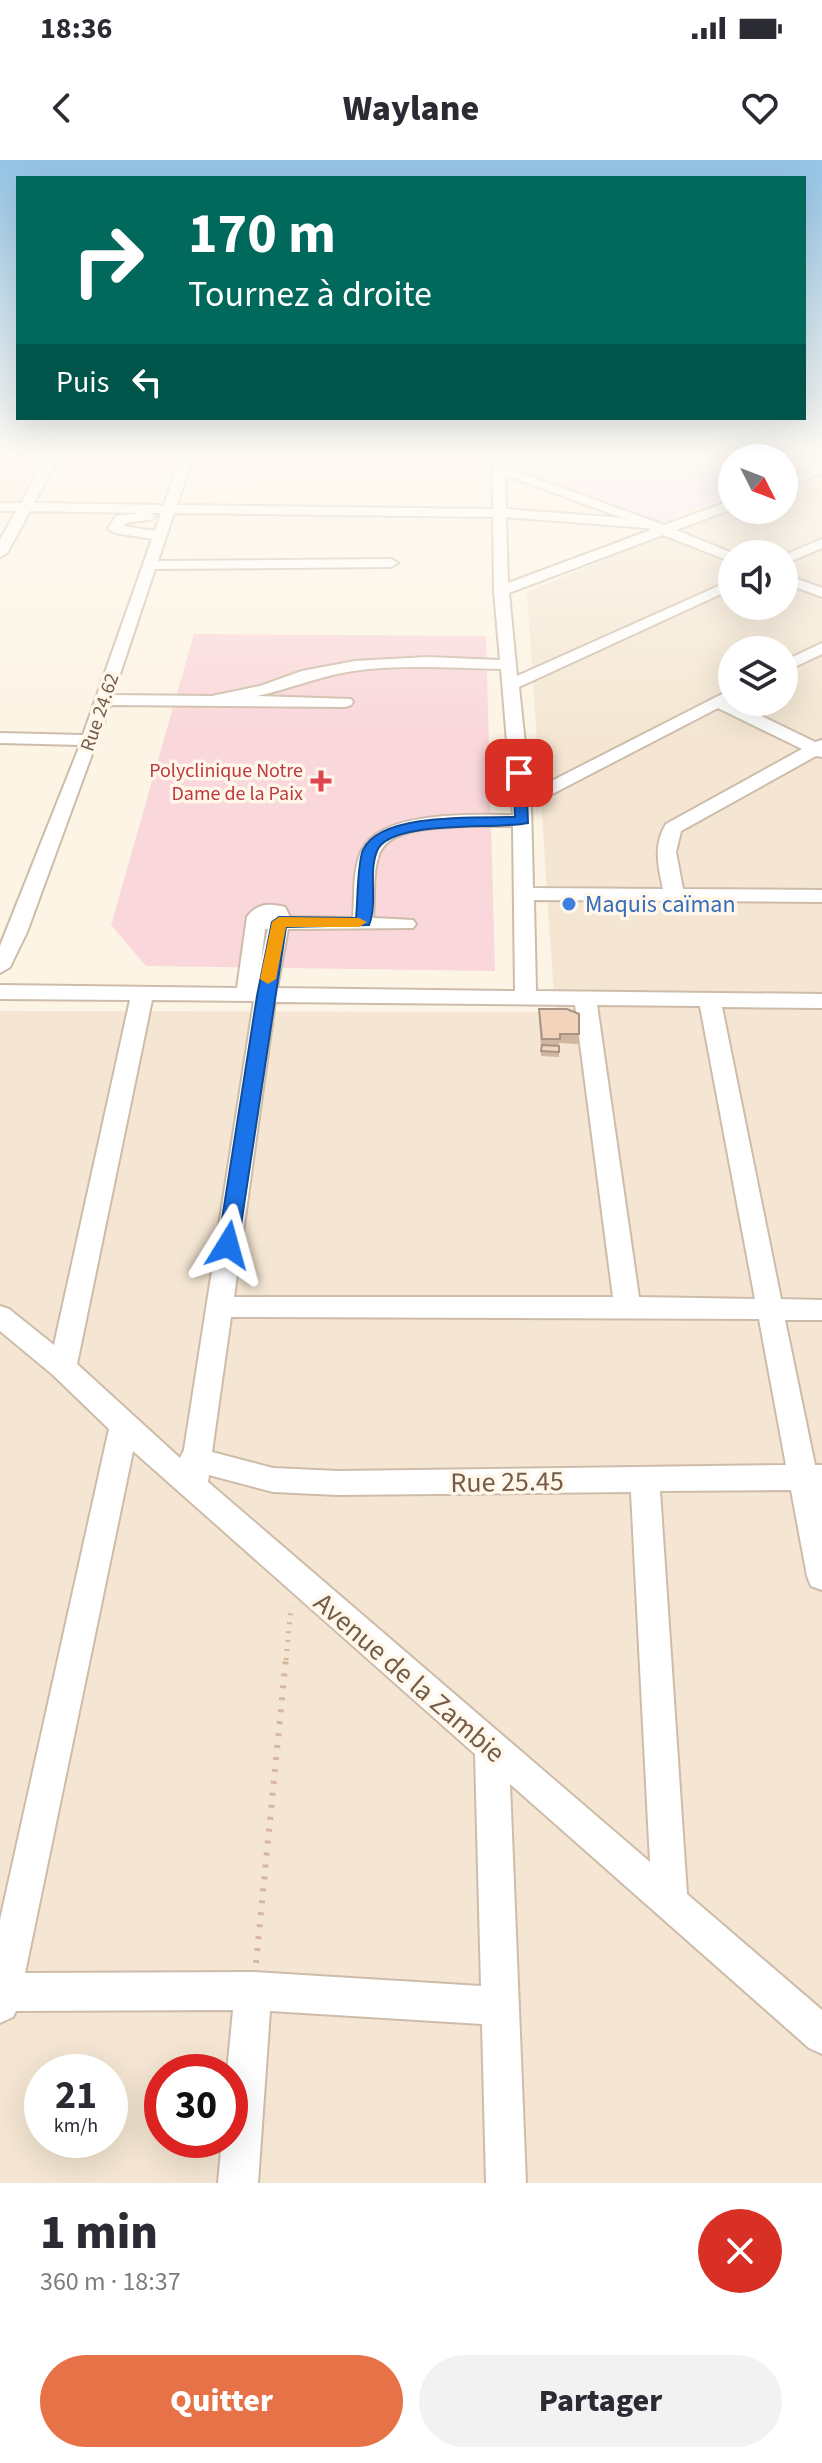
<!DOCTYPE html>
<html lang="fr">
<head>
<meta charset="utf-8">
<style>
  body { margin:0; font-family:"Source Sans 3",sans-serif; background:#f2f2f3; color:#2b2b33; height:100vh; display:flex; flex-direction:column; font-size:30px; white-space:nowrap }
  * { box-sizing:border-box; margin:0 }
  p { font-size:26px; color:#7c7c81 }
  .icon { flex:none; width:44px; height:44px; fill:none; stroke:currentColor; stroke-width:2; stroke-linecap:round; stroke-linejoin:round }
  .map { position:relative; height:2023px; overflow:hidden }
  .side { display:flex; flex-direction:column; background:#fff; flex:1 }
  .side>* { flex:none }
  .top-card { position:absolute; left:16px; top:16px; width:790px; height:244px; border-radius:0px; box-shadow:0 8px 32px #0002; background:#00695c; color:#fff; overflow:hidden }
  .needle { width:52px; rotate:132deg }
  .controls { position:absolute; left:718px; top:284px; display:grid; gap:16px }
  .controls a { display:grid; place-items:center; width:80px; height:80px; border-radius:50%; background:#fff; box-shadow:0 8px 32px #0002; font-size:40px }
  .speed { position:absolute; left:24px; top:1894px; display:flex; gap:16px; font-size:40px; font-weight:700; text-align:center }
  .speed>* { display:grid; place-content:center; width:104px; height:104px; border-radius:50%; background:#fff; box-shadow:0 8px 32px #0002; line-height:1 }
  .speed small { font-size:20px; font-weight:400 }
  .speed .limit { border:12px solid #d22; background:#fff; color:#111 }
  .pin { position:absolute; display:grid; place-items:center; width:68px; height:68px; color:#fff; margin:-34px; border-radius:16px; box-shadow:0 4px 12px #0006 }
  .me { position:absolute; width:88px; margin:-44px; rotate:8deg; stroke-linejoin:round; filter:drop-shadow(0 0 6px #0008) }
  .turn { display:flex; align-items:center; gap:28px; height:168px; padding:0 40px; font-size:36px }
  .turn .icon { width:104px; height:104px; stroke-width:2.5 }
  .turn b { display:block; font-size:56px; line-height:68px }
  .then { display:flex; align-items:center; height:76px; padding:0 40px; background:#0003; gap:16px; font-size:30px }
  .round { display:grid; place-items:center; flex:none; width:84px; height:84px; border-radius:42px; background:#f2f2f3 }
  .head { display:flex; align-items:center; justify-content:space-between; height:136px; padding:0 40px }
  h1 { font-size:48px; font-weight:800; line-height:60px }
  .cta { display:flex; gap:16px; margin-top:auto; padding:16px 40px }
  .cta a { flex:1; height:92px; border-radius:48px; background:#e77248; color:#fff; font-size:32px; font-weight:800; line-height:92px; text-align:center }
  .cta a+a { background:#f2f2f3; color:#2b2b33 }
  .status { display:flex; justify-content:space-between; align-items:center; height:56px; padding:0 40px; background:#fff; direction:ltr }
  .status svg { height:22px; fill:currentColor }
  header { display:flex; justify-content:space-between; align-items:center; height:104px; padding:0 40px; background:#fff; font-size:36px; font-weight:800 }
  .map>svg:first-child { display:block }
  .residential { fill:#f4e6d2; fill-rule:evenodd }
  .education { fill:#f1e1f9 }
  .medical { fill:#fad7da }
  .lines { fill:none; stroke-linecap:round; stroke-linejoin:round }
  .minor-casing { stroke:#cebcaa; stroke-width:4 }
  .path-far1 { stroke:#d7b79e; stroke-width:5; stroke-dasharray:2 7; stroke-linecap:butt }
  .path { stroke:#d7b79e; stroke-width:6; stroke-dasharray:3 9; stroke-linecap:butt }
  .minor { fill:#fff; fill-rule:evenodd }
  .wall { fill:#d0b5a1 }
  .building { fill:#f2d3bb; stroke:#a99483; stroke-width:2 }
  .route { fill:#1a73e8; stroke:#114b97; stroke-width:2 }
  .slow { fill:#f59e0b }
  .health-dot { fill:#e0444e; stroke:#fff8ea; stroke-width:3 }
  .shop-dot { fill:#3f7fe0; stroke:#fff8ea; stroke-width:3 }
  .labels { text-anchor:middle; stroke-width:7; stroke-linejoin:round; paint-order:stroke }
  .far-street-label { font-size:20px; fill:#755b49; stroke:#fff8ea }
  .far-health-label { font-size:20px; fill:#be3a42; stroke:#fff8ea; text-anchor:end }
  .shop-label { font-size:24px; fill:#366cbe; stroke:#fff8ea; text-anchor:start }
  .near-street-label { font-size:28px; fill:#755b49; stroke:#fff8ea }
</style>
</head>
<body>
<div class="status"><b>18:36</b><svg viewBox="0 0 49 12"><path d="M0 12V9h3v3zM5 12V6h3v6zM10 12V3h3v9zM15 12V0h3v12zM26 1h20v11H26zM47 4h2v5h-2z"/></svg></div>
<header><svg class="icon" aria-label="back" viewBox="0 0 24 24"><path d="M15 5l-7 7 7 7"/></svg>Waylane<svg class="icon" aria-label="heart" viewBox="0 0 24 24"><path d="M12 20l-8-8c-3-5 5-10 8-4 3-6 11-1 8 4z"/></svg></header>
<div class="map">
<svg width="822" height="2023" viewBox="0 0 822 2023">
  <rect width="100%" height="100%" fill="#fcf4e4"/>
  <!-- residential -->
  <g class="residential">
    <polygon points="0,293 49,293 24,342 0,341"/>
    <path d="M822,307V2023H0V851L555,852L527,432L732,345V350H784V323ZM732,394H784V446H732ZM732,490H784V542H732ZM42,1912H110V1980H42ZM162,1912H230V1980H162Z"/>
  </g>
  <!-- education -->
  <polygon class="education" points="516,293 822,293 822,296 784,312 784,298 732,298 732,334 662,363 520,309"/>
  <!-- medical -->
  <polygon class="medical" points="194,474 486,476 495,811 146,806 111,765"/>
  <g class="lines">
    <!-- minor casing -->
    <g class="minor-casing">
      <g id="minor">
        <path d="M49,293H61L34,343L164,345L182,293H194L177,345L493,349L492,293H504L505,307L664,365L732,340V349L676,370L735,394H732V402L663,375L509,433L517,516L732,420V429L519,527L530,632L732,529L731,541L815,582L822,580V597L816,596L681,671L676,692L683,729L822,730V742L534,740L536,831L822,834V848L722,847L781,1139L822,1140V1160H785L815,1305H822V1430L811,1426L807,1416L791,1330L660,1331L687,1734L822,1850V1894L809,1888L510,1624L526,2023H486L482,1864L270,1851L258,2023H218L222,1980H230V1912H227L233,1850L16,1851L13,1857L0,1863V1760L109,1269L53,1215L0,1171V1146L9,1149L54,1185L130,840L0,839V825L237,828L247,757C257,743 269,743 285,747L290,757L353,758C355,736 352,710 362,690C381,650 476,655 513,655L501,509C452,508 401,504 353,511C319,516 290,529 257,536L351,539L353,542L351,545L345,547L110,545L27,772L10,807L0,813V786L80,585L0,583V573L83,575L152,379L115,373L108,369L116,356L141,353L30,351L7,393L0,397V380L16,351H0V343H21ZM505,315L623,358L506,349ZM151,353H161L155,371L123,366L126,363L153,359L155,356ZM174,353L493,357L494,431L500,500L427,497L355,501L302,511L260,526L212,536L113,535L155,409L391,407L398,403L391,399L158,401ZM506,357L647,368L651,370L508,423ZM718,548L802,589L666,664C653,685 658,706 663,729L533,728L531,645ZM465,666H513L515,831L277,828L288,769L413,768L416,764L413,760L373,758C375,738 372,714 379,695C389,666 441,668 465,666ZM265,769H268L261,802ZM152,840L254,841L184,1290L180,1298L77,1204ZM275,842L575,845L613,1137H234ZM597,845L700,846L755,1139L639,1137ZM231,1157L759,1159L786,1305L338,1311L273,1308L212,1292ZM133,1291L475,1594L481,1826L253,1812L25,1813ZM209,1315L273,1332L338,1335L631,1332L650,1702L208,1322Z"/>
        <polygon points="822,305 822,313 784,328 784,319"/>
        <polygon points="822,379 822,388 784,404 784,395"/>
        <polygon points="784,414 822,428 822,437 784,423"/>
        <polygon points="822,483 822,494 784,512 784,501"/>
      </g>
    </g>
    <!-- path-far1 -->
    <polyline class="path-far1" points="286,1500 291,1446"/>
    <!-- path -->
    <polyline class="path" points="256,1803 286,1498"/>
    <!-- minor -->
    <use href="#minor" class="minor"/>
  </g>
  <!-- wall -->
  <polygon class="wall" points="539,849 579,874 578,884 559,883 559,897 541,896 541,888 539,858"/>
  <!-- building -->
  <g class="building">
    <polygon points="539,849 567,849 579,854 579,874 560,874 560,879 542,879"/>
    <polygon points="542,885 559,886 559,892 541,891"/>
  </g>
  <!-- sky -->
  <linearGradient id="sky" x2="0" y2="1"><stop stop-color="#95c5e7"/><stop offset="0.51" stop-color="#fefaf3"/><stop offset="1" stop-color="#fefaf3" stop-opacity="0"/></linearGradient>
  <rect width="822" height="577" fill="url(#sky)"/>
  <!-- route -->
  <path class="route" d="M519,609L526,613L528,663C497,670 389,659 377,691C368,713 378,743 369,765L286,767L238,1085L235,1090H221L218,1085L257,836L272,762L279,757L356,758C358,740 357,705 363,690C380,652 480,658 515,657L513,613Z"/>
  <!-- slow -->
  <polygon class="slow" points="279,757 359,758 367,762 359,767 286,767 276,819 268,824 260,819 272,762"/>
  <!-- markers -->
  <path class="health-dot" d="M317 609h8v8h8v8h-8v8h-8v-8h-8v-8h8z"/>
  <circle class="shop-dot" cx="569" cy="744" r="8"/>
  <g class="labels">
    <!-- far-street labels -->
    <g class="far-street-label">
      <text transform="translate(99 552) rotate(-71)" y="7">Rue 24.62</text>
    </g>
    <!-- far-health labels -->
    <g class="far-health-label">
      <text x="303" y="617">Polyclinique Notre<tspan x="303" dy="23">Dame de la Paix</tspan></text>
    </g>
    <!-- shop labels -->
    <g class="shop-label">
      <text x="585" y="752">Maquis caïman</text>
    </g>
    <!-- near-street labels -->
    <g class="near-street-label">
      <text transform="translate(507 1321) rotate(-1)" y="10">Rue 25.45</text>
      <text transform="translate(410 1517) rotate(41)" y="10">Avenue de la Zambie</text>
    </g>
  </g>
</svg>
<div class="controls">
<a><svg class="needle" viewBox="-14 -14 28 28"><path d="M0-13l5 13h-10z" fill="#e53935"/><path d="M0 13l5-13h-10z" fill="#7c7c81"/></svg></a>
<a><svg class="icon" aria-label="sound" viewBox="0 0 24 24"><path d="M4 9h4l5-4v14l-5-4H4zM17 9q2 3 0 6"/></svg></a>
<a><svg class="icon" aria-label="layers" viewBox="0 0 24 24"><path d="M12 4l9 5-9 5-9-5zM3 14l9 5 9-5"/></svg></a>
</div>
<div class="speed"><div>21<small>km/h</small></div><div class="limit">30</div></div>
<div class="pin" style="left:519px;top:613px;background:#d93025"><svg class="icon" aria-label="arrive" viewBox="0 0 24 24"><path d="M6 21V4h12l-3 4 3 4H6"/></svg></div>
<svg class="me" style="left:228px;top:1085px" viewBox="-20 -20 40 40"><path d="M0-17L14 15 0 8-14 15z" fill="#1a73e8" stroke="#fff" stroke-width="4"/></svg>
<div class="top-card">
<div class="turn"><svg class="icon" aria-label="right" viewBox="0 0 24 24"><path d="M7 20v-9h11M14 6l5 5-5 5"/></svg><div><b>170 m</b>Tournez à droite</div></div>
<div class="then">Puis<svg class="icon" aria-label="left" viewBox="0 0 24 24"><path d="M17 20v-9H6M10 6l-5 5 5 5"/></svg></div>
</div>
</div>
<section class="side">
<div class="head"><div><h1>1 min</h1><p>360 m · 18:37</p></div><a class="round" style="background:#d93025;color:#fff"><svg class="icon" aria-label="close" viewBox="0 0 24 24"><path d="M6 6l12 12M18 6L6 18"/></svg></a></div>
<div class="cta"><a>Quitter</a><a>Partager</a></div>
</section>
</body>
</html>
